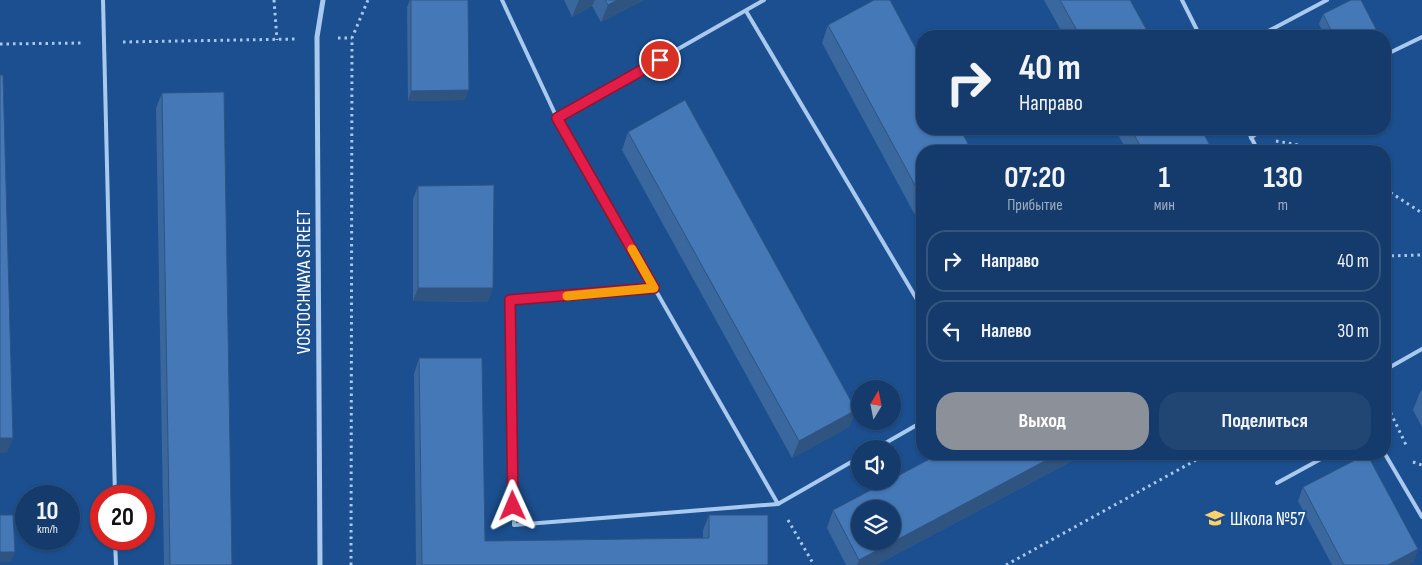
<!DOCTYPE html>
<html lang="ru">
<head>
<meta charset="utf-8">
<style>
  body { margin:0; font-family:"Sofia Sans Condensed",sans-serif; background:#214673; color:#f1f3f6; height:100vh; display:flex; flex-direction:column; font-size:19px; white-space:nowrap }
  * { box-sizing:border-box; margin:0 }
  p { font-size:16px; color:#9dadc1 }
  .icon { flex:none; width:28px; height:28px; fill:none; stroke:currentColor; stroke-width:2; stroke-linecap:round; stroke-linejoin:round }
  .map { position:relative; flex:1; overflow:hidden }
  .drawer { position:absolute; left:916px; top:145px; width:475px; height:315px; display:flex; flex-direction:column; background:#143b6b; border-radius:20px; box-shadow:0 1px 4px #0004,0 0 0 1px #33557e }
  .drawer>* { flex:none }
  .guide { position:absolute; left:916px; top:30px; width:475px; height:105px; border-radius:20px; box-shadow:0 1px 4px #0004,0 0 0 1px #33557e; background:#143b6b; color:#f1f3f6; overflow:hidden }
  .needle { width:32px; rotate:10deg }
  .controls { position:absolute; left:851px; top:380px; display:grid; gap:10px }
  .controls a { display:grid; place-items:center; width:50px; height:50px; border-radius:50%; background:#143b6b; box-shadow:0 1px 4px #0004,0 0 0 1px #33557e; font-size:25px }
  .speed { position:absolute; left:15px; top:485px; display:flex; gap:10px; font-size:25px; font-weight:700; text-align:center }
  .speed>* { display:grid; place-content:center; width:65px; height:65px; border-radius:50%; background:#143b6b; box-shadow:0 1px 4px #0004,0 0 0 1px #33557e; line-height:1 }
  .speed small { font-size:12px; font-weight:400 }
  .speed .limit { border:8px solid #d22; background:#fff; color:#111 }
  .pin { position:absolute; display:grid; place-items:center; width:42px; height:42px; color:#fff; margin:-21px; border:2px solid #fff; border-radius:50%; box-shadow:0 1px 5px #0007 }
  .me { position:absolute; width:55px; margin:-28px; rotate:359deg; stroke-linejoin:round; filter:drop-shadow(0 0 4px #0008) }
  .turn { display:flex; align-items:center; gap:18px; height:105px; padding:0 20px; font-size:22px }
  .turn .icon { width:65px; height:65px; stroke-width:2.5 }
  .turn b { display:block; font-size:35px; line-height:42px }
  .eta { display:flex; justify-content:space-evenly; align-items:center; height:85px; text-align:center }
  .eta b { font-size:30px; font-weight:700; line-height:35px }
  .action { display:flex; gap:10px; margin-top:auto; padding:10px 20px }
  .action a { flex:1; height:58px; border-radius:20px; background:#8c9099; color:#fff; font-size:20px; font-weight:700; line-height:58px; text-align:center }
  .action a+a { background:#214673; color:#f1f3f6 }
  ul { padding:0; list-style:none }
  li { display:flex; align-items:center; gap:15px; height:62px; margin:0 10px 8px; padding:0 10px; border:2px solid #33557e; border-radius:20px }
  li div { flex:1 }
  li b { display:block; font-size:19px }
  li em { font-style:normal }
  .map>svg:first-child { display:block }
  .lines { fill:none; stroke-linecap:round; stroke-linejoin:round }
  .path { stroke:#a9c9ee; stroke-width:3; stroke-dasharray:2.5 4; stroke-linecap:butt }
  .service { stroke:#a9c9ee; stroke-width:4 }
  .minor { stroke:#a9c9ee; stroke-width:5 }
  .wall { fill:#3a679d }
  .shaded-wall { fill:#305480 }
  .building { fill:#4478b7; stroke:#305480; fill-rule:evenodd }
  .route-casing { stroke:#92132f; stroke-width:12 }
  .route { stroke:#e11d48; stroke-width:9 }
  .slow { stroke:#f59e0b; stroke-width:9 }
  .labels { text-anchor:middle; stroke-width:4; stroke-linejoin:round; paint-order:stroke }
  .street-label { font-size:19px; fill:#fff; stroke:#1b4f8f }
  .poi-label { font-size:19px; fill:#fff; stroke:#1b4f8f; text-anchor:start }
</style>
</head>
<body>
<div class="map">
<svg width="1422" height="565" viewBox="0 0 1422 565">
  <rect width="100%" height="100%" fill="#1b4f8f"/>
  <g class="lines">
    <!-- path -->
    <g class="path">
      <polyline points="274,0 277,40"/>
      <polyline points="338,38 352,38"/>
      <polyline points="123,42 296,39"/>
      <polyline points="0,44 84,43"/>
      <polyline points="1276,141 1333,151"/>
      <polyline points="1385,189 1422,213"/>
      <polyline points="1385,256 1422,255"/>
      <polyline points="1385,401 1407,447"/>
      <polyline points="1413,462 1422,465"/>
      <polyline points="788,520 814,565"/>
      <polyline points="351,565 352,38 368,0"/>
      <polyline points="1006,565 1207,454"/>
    </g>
    <!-- service -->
    <g class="service">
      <polyline points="103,0 115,496"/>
      <polyline points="502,0 557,118 778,504 860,457"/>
      <polyline points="1182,0 1200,36"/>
      <polyline points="746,11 922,308"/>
      <polyline points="1259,36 1327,0"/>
      <polyline points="1385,55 1422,37"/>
      <polyline points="557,118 764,0"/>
      <polyline points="1247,129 1258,151"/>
      <polyline points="1251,138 1262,129"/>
      <polyline points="654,288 511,300 514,525 778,504"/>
      <polyline points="1385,370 1422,349"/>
      <polyline points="875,449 922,422"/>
      <polyline points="1385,454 1422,517"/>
      <polyline points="1277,483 1330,454"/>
      <polyline points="115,539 116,565"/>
    </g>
    <!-- minor -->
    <polyline class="minor" points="320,565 317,37 323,0"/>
  </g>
  <!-- wall -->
  <g class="wall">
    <polygon points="410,0 468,0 465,100 408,101 407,7"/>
    <polygon points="564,0 644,0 601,22 592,6 572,17"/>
    <polygon points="1044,0 1130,0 1150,36 1064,36"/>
    <polygon points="1323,14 1376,29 1374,36 1325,36 1319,24"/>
    <polygon points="828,25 922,151 922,228 822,43"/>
    <polygon points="162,93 232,565 164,565 156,108"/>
    <polygon points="1115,129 1201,129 1213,151 1127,151"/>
    <polygon points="628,132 856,410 849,427 792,458 622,150"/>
    <polygon points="418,186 488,302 413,301 413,199"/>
    <polygon points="419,358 485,541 703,538 703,530 709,515 768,565 416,565 414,374"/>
    <polygon points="1422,390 1422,427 1413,410 1420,392"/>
    <polygon points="1085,454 876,565 846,565 827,528 833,510"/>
    <polygon points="1303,487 1418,549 1413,562 1408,565 1332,565 1298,501"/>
  </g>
  <!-- shaded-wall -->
  <g class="shaded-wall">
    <polygon points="579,0 595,0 592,6 572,17"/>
    <polygon points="617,0 644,0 601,22 608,5"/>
    <polygon points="1376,29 1374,36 1362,36"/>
    <polygon points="469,90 465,100 408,101 411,91"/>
    <polygon points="418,288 493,288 488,302 413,301"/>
    <polygon points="856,410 849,427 792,458 799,441"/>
    <polygon points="0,438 13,438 7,453 0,453"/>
    <polygon points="1058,454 1085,454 876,565 857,565 859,560"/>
    <polygon points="1418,549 1413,562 1408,565 1388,565"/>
    <polygon points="0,552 15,552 11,562 0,562"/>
  </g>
  <!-- building -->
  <g class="building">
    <polygon points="411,0 468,0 469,90 411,91"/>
    <polygon points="605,0 617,0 608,5"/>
    <polygon points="874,0 890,0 922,60 922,129 960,129 972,151 922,151 922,198 828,25"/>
    <polygon points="1060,0 1130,0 1150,36 1080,36"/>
    <polygon points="1351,0 1361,0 1376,29 1362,36 1334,36 1323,14"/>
    <polygon points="0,75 3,75 13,438 0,438"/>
    <polygon points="224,92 232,565 170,565 162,93"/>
    <polygon points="685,100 856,410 799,441 628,132"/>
    <polygon points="1131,129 1201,129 1213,151 1143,151"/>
    <polygon points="494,185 493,288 418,288 418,186"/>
    <polygon points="419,358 482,358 485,541 709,538 709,515 768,515 768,565 422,565"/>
    <path d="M939,454H1058L859,560L833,510L888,481H892V479ZM860,509H892V541H860Z"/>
    <polygon points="1367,454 1418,549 1388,565 1344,565 1303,487"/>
    <polygon points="0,515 13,515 15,552 0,552"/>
  </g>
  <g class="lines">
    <!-- route casing -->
    <g class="route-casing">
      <polyline id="route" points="513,506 510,300 654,288 557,118 660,60"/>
    </g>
    <!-- route -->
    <use href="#route" class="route"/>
    <!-- slow -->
    <polyline class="slow" points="567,296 654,288 632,249"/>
  </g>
  <!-- icons -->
  <defs>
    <g id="school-bare" transform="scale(1.5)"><path d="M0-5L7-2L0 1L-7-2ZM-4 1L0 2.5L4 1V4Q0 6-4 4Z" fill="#ffd166" stroke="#1b4f8f" stroke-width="2.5" paint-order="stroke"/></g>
  </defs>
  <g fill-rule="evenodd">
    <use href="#school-bare" x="1215" y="518"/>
  </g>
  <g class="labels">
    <!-- street labels -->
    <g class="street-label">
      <text transform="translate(303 282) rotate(-90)" y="7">VOSTOCHNAYA STREET</text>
    </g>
    <!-- poi labels -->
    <g class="poi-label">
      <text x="1230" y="525">Школа №57</text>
    </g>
  </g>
</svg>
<div class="controls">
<a><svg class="needle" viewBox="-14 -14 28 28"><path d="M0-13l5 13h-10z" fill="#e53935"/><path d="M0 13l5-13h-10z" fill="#9dadc1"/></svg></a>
<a><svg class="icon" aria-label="sound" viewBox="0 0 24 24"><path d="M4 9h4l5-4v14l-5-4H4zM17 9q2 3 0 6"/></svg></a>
<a><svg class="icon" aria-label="layers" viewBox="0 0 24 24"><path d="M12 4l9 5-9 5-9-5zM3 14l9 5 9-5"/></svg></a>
</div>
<div class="speed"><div>10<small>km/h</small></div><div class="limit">20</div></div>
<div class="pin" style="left:660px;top:60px;background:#d93025"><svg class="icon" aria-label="arrive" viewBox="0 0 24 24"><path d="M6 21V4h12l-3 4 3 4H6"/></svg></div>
<svg class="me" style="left:513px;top:506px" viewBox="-20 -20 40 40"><path d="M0-17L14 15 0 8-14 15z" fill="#e11d48" stroke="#fff" stroke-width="4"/></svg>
<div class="guide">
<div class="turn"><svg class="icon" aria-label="right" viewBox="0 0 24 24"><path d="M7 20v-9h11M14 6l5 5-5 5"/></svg><div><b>40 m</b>Направо</div></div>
</div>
<section class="drawer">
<div class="eta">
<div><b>07:20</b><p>Прибытие</p></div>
<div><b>1</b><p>мин</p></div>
<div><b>130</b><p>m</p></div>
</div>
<ul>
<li><svg class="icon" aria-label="right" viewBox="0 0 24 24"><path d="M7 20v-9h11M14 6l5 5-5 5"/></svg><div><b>Направо</b></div><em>40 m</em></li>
<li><svg class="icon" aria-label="left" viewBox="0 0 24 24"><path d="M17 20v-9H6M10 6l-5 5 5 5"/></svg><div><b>Налево</b></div><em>30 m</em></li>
</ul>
<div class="action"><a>Выход</a><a>Поделиться</a></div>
</section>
</div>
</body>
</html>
